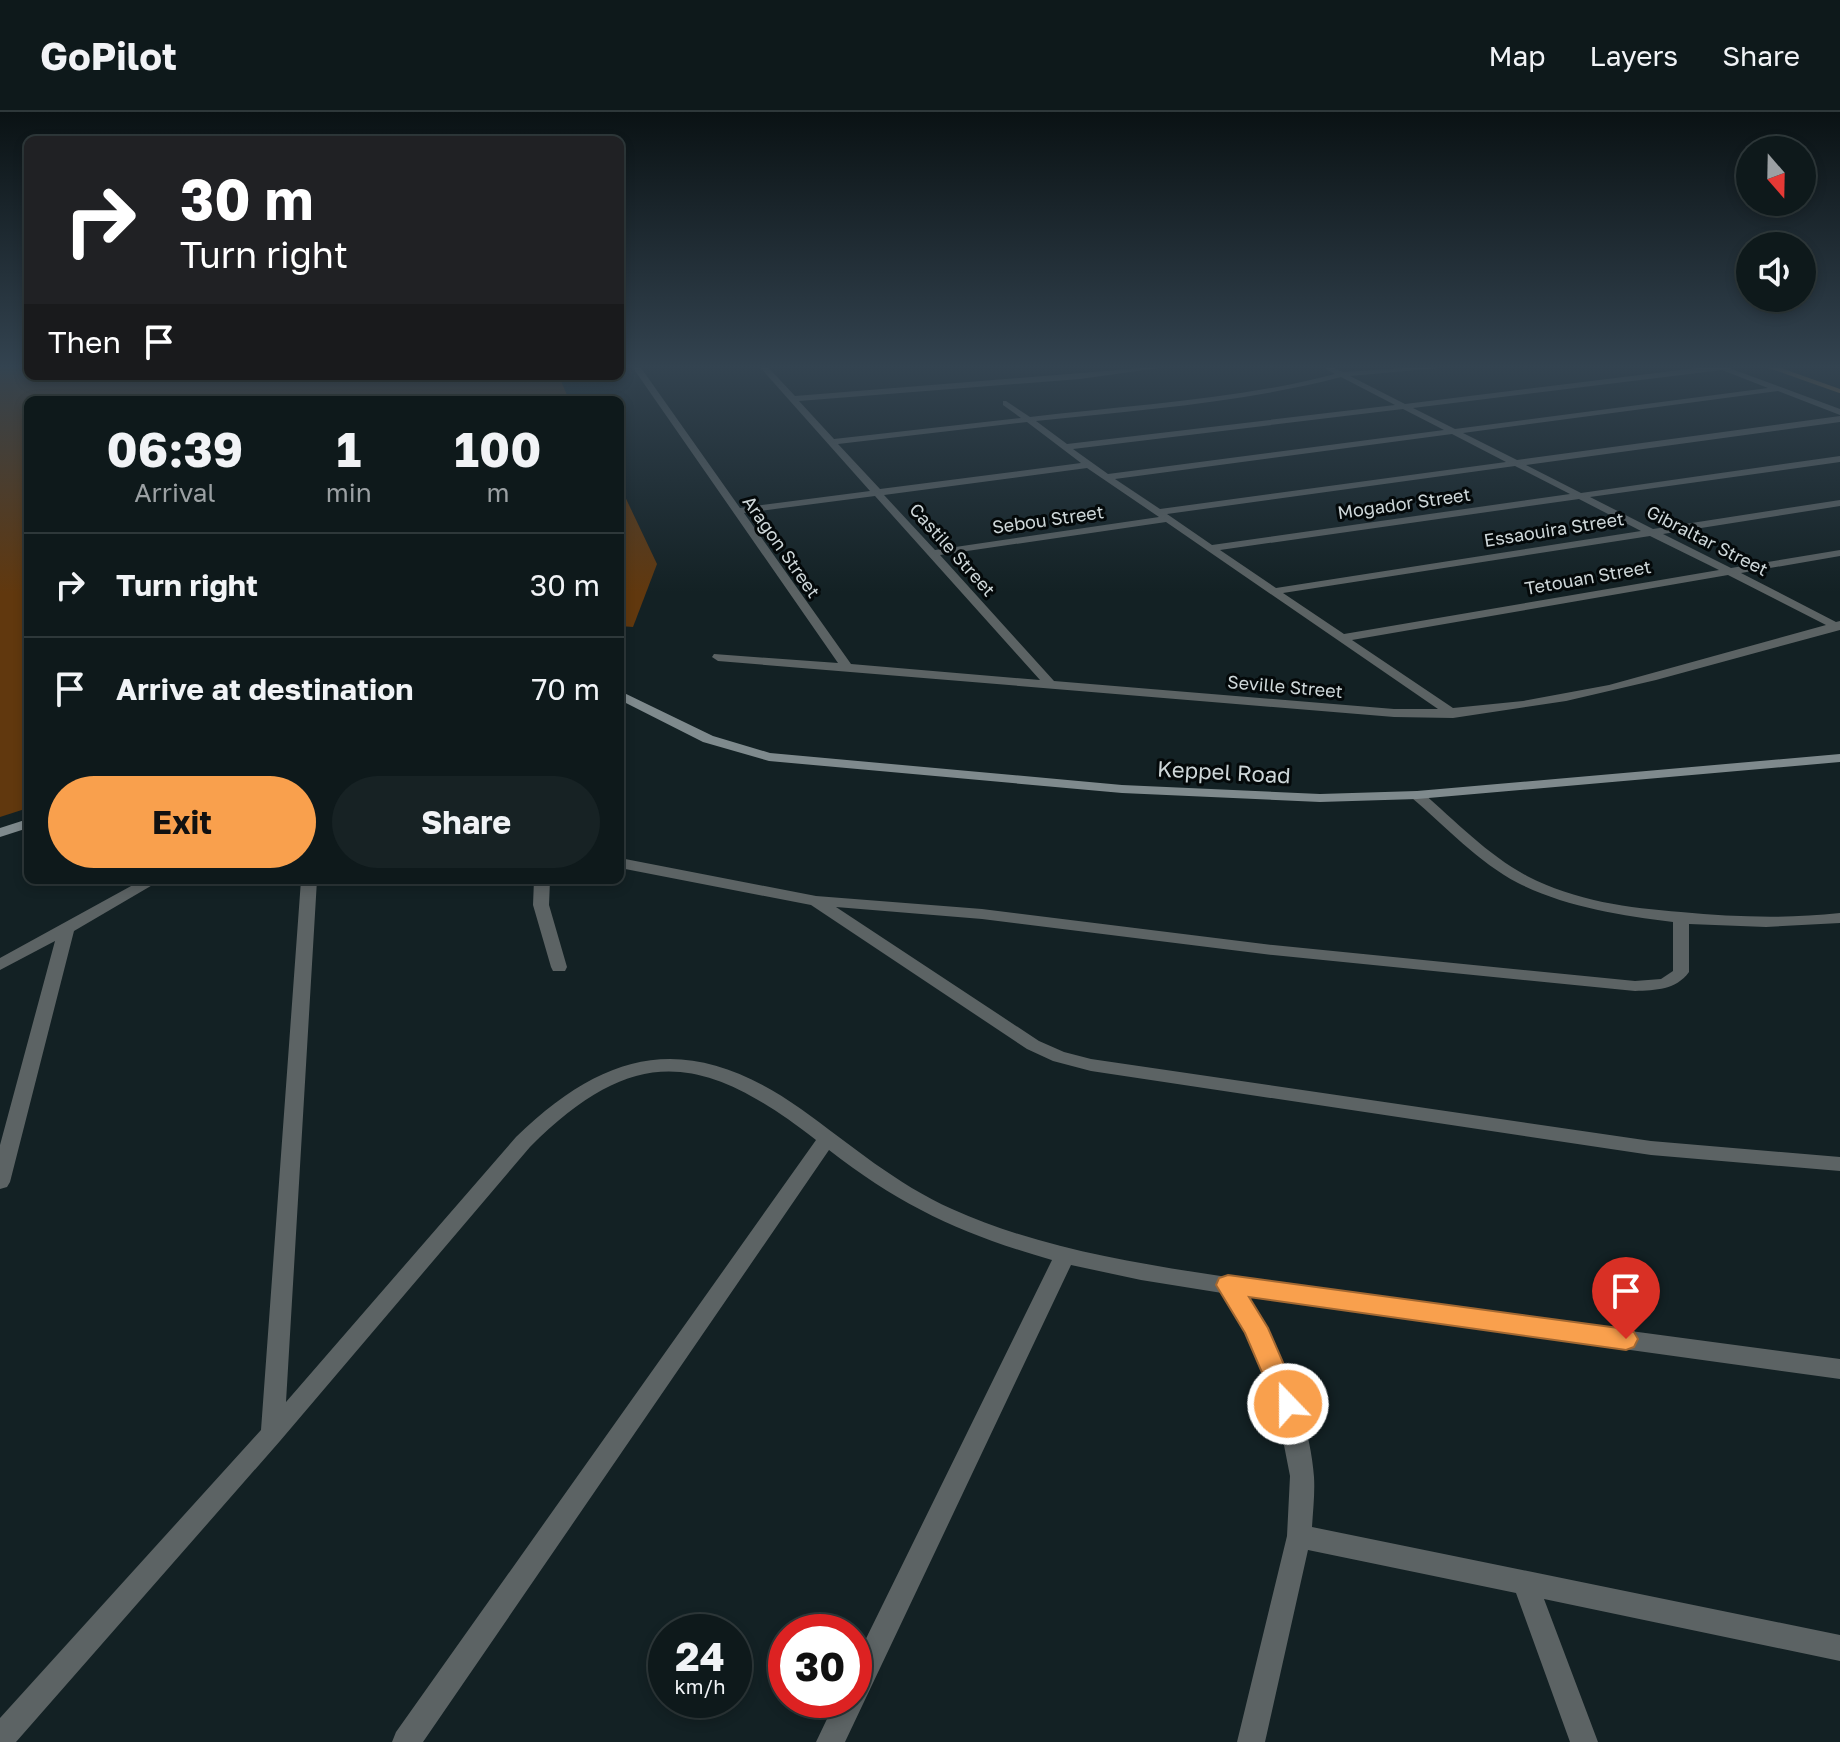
<!DOCTYPE html>
<html lang="en">
<head>
<meta charset="utf-8">
<style>
  body { margin:0; font-family:"Golos Text",sans-serif; background:#172224; color:#f1f3f6; height:100vh; display:flex; flex-direction:column; font-size:30px; white-space:nowrap }
  * { box-sizing:border-box; margin:0 }
  p { font-size:26px; color:#9ba0a3 }
  .icon { flex:none; width:44px; height:44px; fill:none; stroke:currentColor; stroke-width:2; stroke-linecap:round; stroke-linejoin:round }
  .map { position:relative; flex:1; overflow:hidden }
  .drawer { position:absolute; left:24px; top:284px; width:600px; height:488px; display:flex; flex-direction:column; background:#0e191b; border-radius:12px; box-shadow:0 4px 12px #0003,0 0 0 2px #2e383a }
  .drawer>* { flex:none }
  .hud { position:absolute; left:24px; top:24px; width:600px; height:244px; border-radius:12px; box-shadow:0 4px 12px #0003,0 0 0 2px #2e383a; background:#202124; color:#fff; overflow:hidden }
  .needle { width:52px; rotate:160deg }
  .controls { position:absolute; left:1736px; top:24px; display:grid; gap:16px }
  .controls a { display:grid; place-items:center; width:80px; height:80px; border-radius:50%; background:#0e191b; box-shadow:0 4px 12px #0003,0 0 0 2px #2e383a; font-size:40px }
  .speed { position:absolute; left:648px; top:1502px; display:flex; gap:16px; font-size:40px; font-weight:700; text-align:center }
  .speed>* { display:grid; place-content:center; width:104px; height:104px; border-radius:50%; background:#0e191b; box-shadow:0 4px 12px #0003,0 0 0 2px #2e383a; line-height:1 }
  .speed small { font-size:20px; font-weight:400 }
  .speed .limit { border:12px solid #d22; background:#fff; color:#111 }
  .pin { position:absolute; display:grid; place-items:center; width:68px; height:68px; color:#fff; margin:-82px -34px; border-radius:50% 50% 50% 0; rotate:-45deg; box-shadow:0 0 8px #0007 }
  .pin .icon { rotate:45deg }
  .me { position:absolute; width:88px; margin:-44px; rotate:338deg; stroke-linejoin:round; filter:drop-shadow(0 0 6px #0008) }
  .turn { display:flex; align-items:center; gap:28px; height:168px; padding:0 24px; font-size:36px }
  .turn .icon { width:104px; height:104px; stroke-width:2.5 }
  .turn b { display:block; font-size:56px; line-height:68px }
  .then { display:flex; align-items:center; height:76px; padding:0 24px; background:#0003; gap:16px; font-size:30px }
  .eta { display:flex; justify-content:space-evenly; align-items:center; height:136px; text-align:center }
  .eta b { font-size:48px; font-weight:700; line-height:56px }
  .action { display:flex; gap:16px; margin-top:auto; padding:16px 24px }
  .action a { flex:1; height:92px; border-radius:48px; background:#f9a04d; color:#111; font-size:32px; font-weight:700; line-height:92px; text-align:center }
  .action a+a { background:#172224; color:#f1f3f6 }
  ul { padding:0; list-style:none }
  li { display:flex; align-items:center; gap:24px; height:104px; padding:0 24px; border-top:2px solid #2e383a }
  li div { flex:1 }
  li b { display:block; font-size:30px }
  li em { font-style:normal }
  header { display:flex; align-items:center; gap:48px; box-sizing:border-box; height:112px; padding:0 40px; background:#0e191b; border-bottom:2px solid #2e383a }
  header strong { font-size:38px }
  nav { display:flex; gap:44px; margin-inline-start:auto; font-size:28px }
  .map>svg:first-child { display:block }
  .forest { fill:#61380e }
  .lines { fill:none; stroke-linecap:round; stroke-linejoin:round }
  .stream { stroke:#937046; stroke-width:4 }
  .street { fill:#5c6364; fill-rule:evenodd }
  .secondary { fill:#7f8a8d; fill-rule:evenodd }
  .route { fill:#f9a04d; stroke:#a26832; stroke-width:2 }
  .labels { text-anchor:middle; stroke-width:6; stroke-linejoin:round; paint-order:stroke }
  .far-street-label { font-size:18px; fill:#ced7d9; stroke:#04090a }
  .street-label { font-size:22px; fill:#ced7d9; stroke:#04090a }
</style>
</head>
<body>
<header>
<strong>GoPilot</strong>
<nav><a>Map</a><a>Layers</a><a>Share</a></nav>
</header>
<div class="map">
<svg width="1840" height="1630" viewBox="0 0 1840 1630">
  <rect width="100%" height="100%" fill="#132124"/>
  <!-- forest -->
  <g class="forest">
    <polygon points="0,253 28,253 28,264 559,264 569,288 28,288 28,696 0,705"/>
    <polygon points="620,374 657,452 633,515 620,514"/>
  </g>
  <g class="lines">
    <!-- stream -->
    <polyline class="stream" points="1766,253 1840,279"/>
    <!-- street -->
    <g class="street">
      <path d="M631,253H639L740,396L870,379L758,253H766L795,284L1180,253L1080,267L799,289L834,327L1021,306L1003,293V289H1006L1030,305C1132,293 1236,288 1335,262L1319,253H1328L1343,260L1454,253L1450,255L1350,264L1405,292L1721,253L1840,297V303L1778,279L1463,321L1517,348L1840,304V310L1526,353L1581,381L1840,344V350L1590,385L1653,417L1840,388V394L1663,422L1731,456L1840,438V444L1741,461L1836,510L1840,509V518L1656,568L1566,589L1453,606L1394,605L718,549L712,545L714,542L838,551ZM1722,258L1768,276L1455,317L1413,296ZM1341,265L1395,293L1067,332L1036,309C1138,298 1241,291 1341,265ZM1403,297L1444,318L1108,362L1073,337ZM1027,310L1081,351L880,377L838,332ZM1452,322L1506,350L1160,397L1115,367ZM1515,354L1570,382L1212,433L1167,402ZM1087,356L1159,405L935,438L884,383ZM875,384L1040,568L851,552L744,401ZM1579,387L1641,419L1276,476L1220,438ZM1166,410L1438,597H1394L1054,569L940,443ZM1650,424L1719,458L1344,522L1283,481ZM1728,463L1826,513L1609,573L1523,589L1453,596L1352,528Z"/>
      <path d="M1417,679L1422,680C1455,709 1488,743 1527,764C1575,789 1629,796 1681,800C1734,805 1786,807 1840,801V811L1766,815L1689,812V860C1676,878 1656,878 1635,879L1273,843L982,807L836,795L1039,929L1064,940L1091,947L1651,1029L1840,1045V1059L1651,1043L1091,959L1053,949L1027,937L811,793L620,756V746L816,784L982,797L1273,833L1635,869L1661,867L1673,859V810C1620,803 1566,795 1518,771C1478,750 1446,715 1412,686L1410,683Z"/>
      <polygon points="142,768 161,768 74,819 10,1070 7,1075 0,1077 0,1033 55,829 0,858 0,846"/>
      <path d="M301,768H317L286,1290L516,1025C610,934 692,920 801,997C851,1033 896,1072 952,1097C1039,1136 1134,1151 1227,1165L1840,1247V1267L1247,1185C1279,1234 1310,1305 1314,1365C1315,1381 1313,1399 1312,1415L1840,1523V1549L1544,1487L1598,1630H1570L1516,1481L1308,1438L1265,1630H1237L1287,1424L1290,1364L1276,1292L1246,1220L1222,1181L1141,1168L1071,1153L845,1630H816L836,1588H854V1551L1052,1148C964,1123 902,1095 829,1038L423,1630H392L396,1620L816,1028C704,941 635,930 530,1035L280,1329L16,1630H0V1606L261,1318Z"/>
      <polygon points="534,768 550,768 549,793 567,855 565,859 553,859 551,855 533,793"/>
    </g>
    <!-- secondary -->
    <g class="secondary">
      <polygon points="620,579 713,624 770,641 1122,673 1320,682 1417,679 1840,642 1840,650 1417,687 1320,690 1122,681 769,649 703,630 620,588"/>
      <polygon points="28,707 28,716 0,725 0,716"/>
    </g>
  </g>
  <!-- sky -->
  <linearGradient id="sky" x2="0" y2="1"><stop stop-color="#0a1214"/><stop offset="0.53" stop-color="#334350"/><stop offset="1" stop-color="#334350" stop-opacity="0"/></linearGradient>
  <rect width="1840" height="481" fill="url(#sky)"/>
  <!-- route -->
  <polygon class="route" points="1228,1163 1626,1217 1634,1220 1638,1227 1634,1235 1626,1238 1249,1185 1268,1216 1301,1292 1297,1300 1288,1304 1279,1300 1245,1221 1216,1173 1219,1166"/>
  <g class="labels">
    <!-- far-street labels -->
    <g class="far-street-label">
      <text transform="translate(1404 392) rotate(-8)" y="6">Mogador Street</text>
      <text transform="translate(1048 408) rotate(-8)" y="6">Sebou Street</text>
      <text transform="translate(1554 418) rotate(-9)" y="6">Essaouira Street</text>
      <text transform="translate(1707 429) rotate(27)" y="6">Gibraltar Street</text>
      <text transform="translate(781 435) rotate(55)" y="6">Aragon Street</text>
      <text transform="translate(952 438) rotate(48)" y="6">Castile Street</text>
      <text transform="translate(1588 466) rotate(-10)" y="6">Tetouan Street</text>
      <text transform="translate(1285 575) rotate(5)" y="6">Seville Street</text>
    </g>
    <!-- street labels -->
    <g class="street-label">
      <text transform="translate(1224 660) rotate(3)" y="8">Keppel Road</text>
    </g>
  </g>
</svg>
<div class="controls">
<a><svg class="needle" viewBox="-14 -14 28 28"><path d="M0-13l5 13h-10z" fill="#e53935"/><path d="M0 13l5-13h-10z" fill="#9ba0a3"/></svg></a>
<a><svg class="icon" aria-label="sound" viewBox="0 0 24 24"><path d="M4 9h4l5-4v14l-5-4H4zM17 9q2 3 0 6"/></svg></a>
</div>
<div class="speed"><div>24<small>km/h</small></div><div class="limit">30</div></div>
<div class="pin" style="left:1626px;top:1227px;background:#d93025"><svg class="icon" aria-label="arrive" viewBox="0 0 24 24"><path d="M6 21V4h12l-3 4 3 4H6"/></svg></div>
<svg class="me" style="left:1288px;top:1292px" viewBox="-20 -20 40 40"><circle r="17" fill="#f9a04d" stroke="#fff" stroke-width="3"/><path d="M0-11L8 9 0 5-8 9z" fill="#fff"/></svg>
<div class="hud">
<div class="turn"><svg class="icon" aria-label="right" viewBox="0 0 24 24"><path d="M7 20v-9h11M14 6l5 5-5 5"/></svg><div><b>30 m</b>Turn right</div></div>
<div class="then">Then<svg class="icon" aria-label="arrive" viewBox="0 0 24 24"><path d="M6 21V4h12l-3 4 3 4H6"/></svg></div>
</div>
<section class="drawer">
<div class="eta">
<div><b>06:39</b><p>Arrival</p></div>
<div><b>1</b><p>min</p></div>
<div><b>100</b><p>m</p></div>
</div>
<ul>
<li><svg class="icon" aria-label="right" viewBox="0 0 24 24"><path d="M7 20v-9h11M14 6l5 5-5 5"/></svg><div><b>Turn right</b></div><em>30 m</em></li>
<li><svg class="icon" aria-label="arrive" viewBox="0 0 24 24"><path d="M6 21V4h12l-3 4 3 4H6"/></svg><div><b>Arrive at destination</b></div><em>70 m</em></li>
</ul>
<div class="action"><a>Exit</a><a>Share</a></div>
</section>
</div>
</body>
</html>
